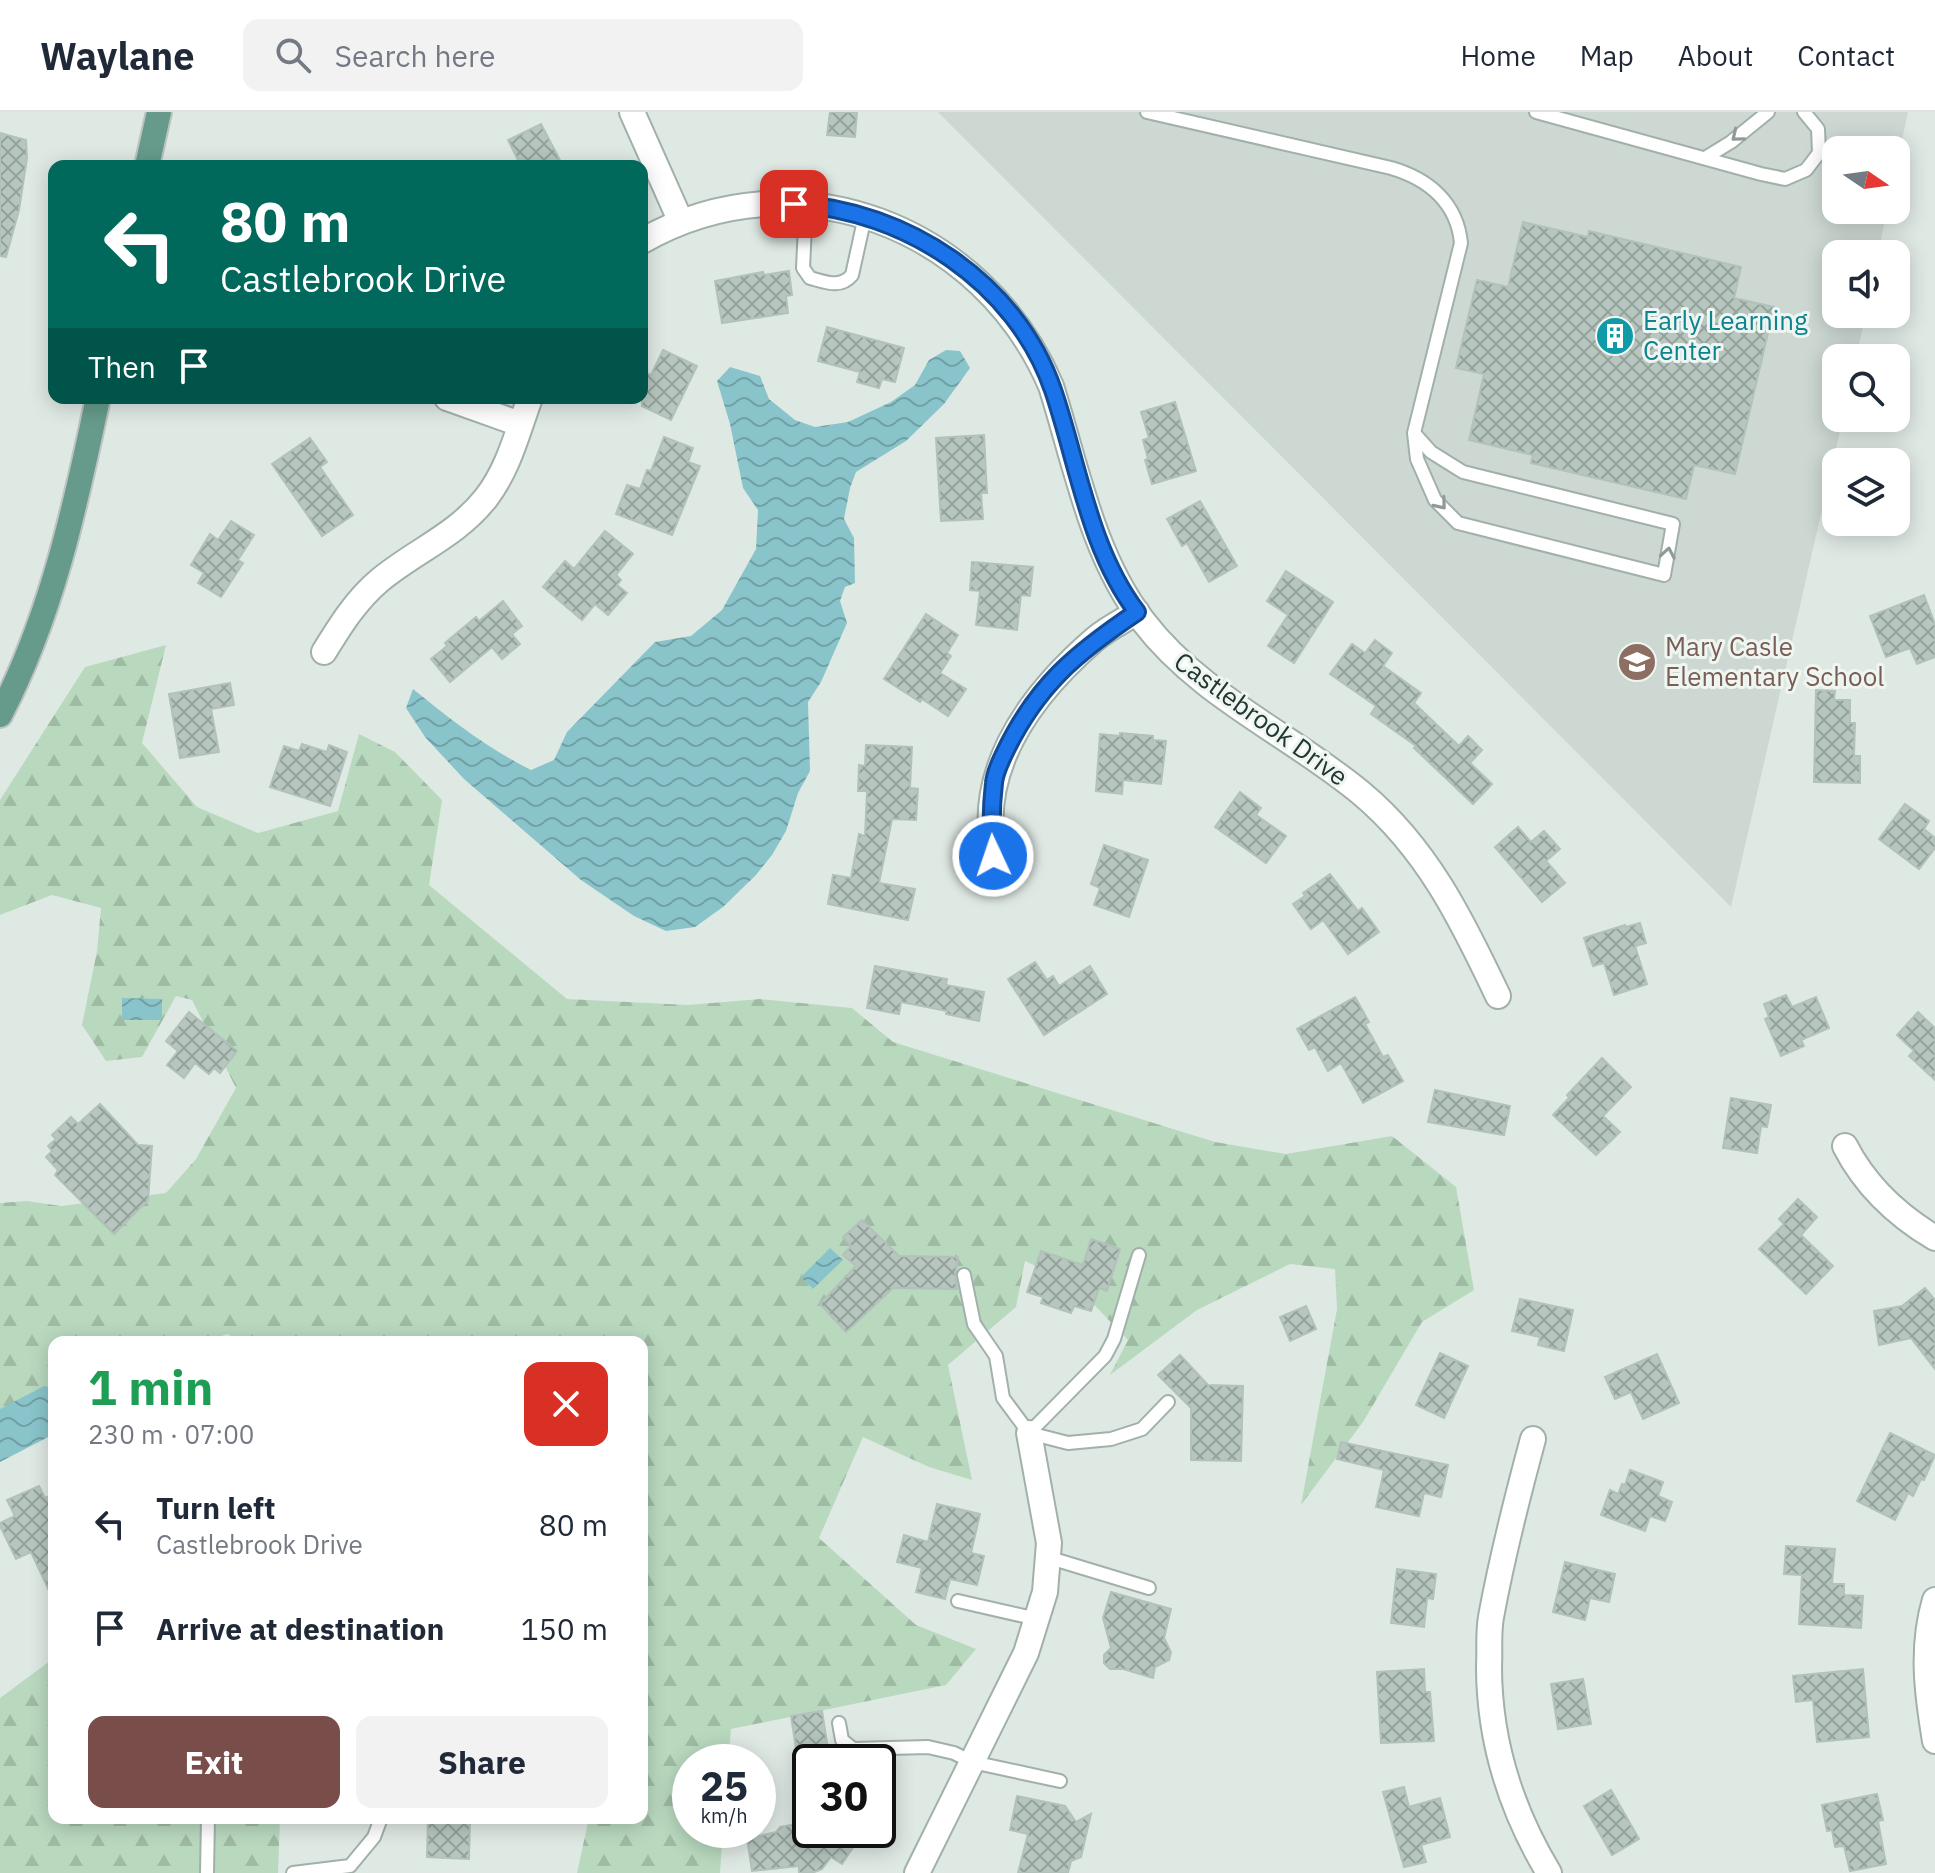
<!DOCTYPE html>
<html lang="en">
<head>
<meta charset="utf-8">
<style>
  body { margin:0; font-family:"IBM Plex Sans",sans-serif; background:#f2f2f3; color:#1f2937; height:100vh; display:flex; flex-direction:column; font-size:30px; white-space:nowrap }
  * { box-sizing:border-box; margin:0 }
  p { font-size:26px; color:#747a83 }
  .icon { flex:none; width:44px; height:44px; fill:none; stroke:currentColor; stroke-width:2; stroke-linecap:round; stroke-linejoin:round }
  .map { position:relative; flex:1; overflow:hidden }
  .panel { position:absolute; left:48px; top:1224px; width:600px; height:488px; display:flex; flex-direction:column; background:#fff; border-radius:16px; box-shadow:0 4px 20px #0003 }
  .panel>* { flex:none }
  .hud { position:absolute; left:48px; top:48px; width:600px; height:244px; border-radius:16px; box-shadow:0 4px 20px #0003; background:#00695c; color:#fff; overflow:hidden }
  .needle { width:52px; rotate:103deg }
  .controls { position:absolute; left:1822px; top:24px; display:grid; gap:16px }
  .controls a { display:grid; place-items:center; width:88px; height:88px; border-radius:16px; background:#fff; box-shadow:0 4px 20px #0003; font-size:40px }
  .speed { position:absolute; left:672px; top:1632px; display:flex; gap:16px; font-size:40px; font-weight:700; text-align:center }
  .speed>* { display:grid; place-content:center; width:104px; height:104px; border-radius:50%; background:#fff; box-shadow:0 4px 20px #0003; line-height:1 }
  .speed small { font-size:20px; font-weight:400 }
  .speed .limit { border:4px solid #111; border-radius:12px; background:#fff; color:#111 }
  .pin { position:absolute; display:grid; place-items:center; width:68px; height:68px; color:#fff; margin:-34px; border-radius:16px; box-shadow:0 4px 12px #0006 }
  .me { position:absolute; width:88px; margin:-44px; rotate:357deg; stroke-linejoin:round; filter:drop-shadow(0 0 6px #0008) }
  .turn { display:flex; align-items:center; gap:28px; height:168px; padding:0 40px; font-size:36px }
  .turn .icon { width:104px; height:104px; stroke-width:2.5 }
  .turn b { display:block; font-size:56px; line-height:68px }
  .then { display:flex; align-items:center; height:76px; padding:0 40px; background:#0003; gap:16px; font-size:30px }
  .round { display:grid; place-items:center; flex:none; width:84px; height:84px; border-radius:16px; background:#f2f2f3 }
  .overview { display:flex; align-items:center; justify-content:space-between; height:136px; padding:0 40px }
  h1 { font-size:48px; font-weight:700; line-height:60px; color:#1e9e55 }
  .action { display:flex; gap:16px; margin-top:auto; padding:16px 40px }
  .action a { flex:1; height:92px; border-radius:16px; background:#794d49; color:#fff; font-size:32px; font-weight:700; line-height:92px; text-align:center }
  .action a+a { background:#f2f2f3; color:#1f2937 }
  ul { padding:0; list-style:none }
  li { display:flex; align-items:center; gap:24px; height:104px; padding:0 40px }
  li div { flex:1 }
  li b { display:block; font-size:30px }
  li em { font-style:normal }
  header { display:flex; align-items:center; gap:48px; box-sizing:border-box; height:112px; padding:0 40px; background:#fff; border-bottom:2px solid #e0e1e3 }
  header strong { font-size:38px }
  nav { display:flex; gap:44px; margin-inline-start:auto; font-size:28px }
  .search { width:560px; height:72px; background:#f2f2f3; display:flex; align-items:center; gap:20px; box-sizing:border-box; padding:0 28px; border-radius:16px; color:#747a83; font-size:30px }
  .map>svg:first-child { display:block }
  .built { fill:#cdd8d3 }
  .forest { fill:url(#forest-firs) }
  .water { fill:url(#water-waves) }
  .building { fill:url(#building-cross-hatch); stroke:#b2c2ba; stroke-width:2 }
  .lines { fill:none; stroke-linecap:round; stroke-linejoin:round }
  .lane-casing { stroke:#a2b0aa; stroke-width:16 }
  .street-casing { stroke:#a2b0aa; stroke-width:28 }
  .primary-casing { stroke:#bcc3c1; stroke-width:28 }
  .lane { stroke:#fff; stroke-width:12 }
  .street { stroke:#fff; stroke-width:24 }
  .primary { stroke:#669b8b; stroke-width:24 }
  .oneway { stroke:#909b98 }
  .route-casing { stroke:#114b97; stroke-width:20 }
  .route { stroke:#1a73e8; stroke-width:14 }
  .labels { text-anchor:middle; stroke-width:6; stroke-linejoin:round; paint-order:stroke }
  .culture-label { font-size:26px; fill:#0d838f; stroke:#eff6f2; text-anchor:start }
  .education-label { font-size:26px; fill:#785e54; stroke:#eff6f2; text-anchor:start }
  .street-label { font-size:26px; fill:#213730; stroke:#eff6f2 }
</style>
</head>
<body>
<header>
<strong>Waylane</strong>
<div class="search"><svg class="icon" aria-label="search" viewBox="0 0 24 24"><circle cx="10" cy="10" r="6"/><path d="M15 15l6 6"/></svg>Search here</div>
<nav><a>Home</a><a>Map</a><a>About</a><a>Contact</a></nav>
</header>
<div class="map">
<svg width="1935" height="1761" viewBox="0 0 1935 1761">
  <defs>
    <pattern id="forest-firs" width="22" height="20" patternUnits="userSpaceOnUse" patternTransform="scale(2)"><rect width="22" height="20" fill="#b9d9bf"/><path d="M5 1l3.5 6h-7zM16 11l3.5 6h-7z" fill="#9fbba4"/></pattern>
    <pattern id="water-waves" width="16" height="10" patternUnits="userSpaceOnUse" patternTransform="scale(2)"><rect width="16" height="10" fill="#8ac4cb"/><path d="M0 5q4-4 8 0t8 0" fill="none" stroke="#70a0a5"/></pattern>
    <pattern id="building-cross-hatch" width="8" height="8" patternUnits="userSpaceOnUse" patternTransform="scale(2)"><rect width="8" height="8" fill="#b7c6bf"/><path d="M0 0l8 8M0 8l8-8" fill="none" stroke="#94a29c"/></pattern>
  </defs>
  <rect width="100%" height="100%" fill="#dfe9e4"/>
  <!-- built -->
  <polygon class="built" points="938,0 1908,0 1896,57 1896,38 1836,38 1836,98 1887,98 1878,142 1836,142 1836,202 1866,202 1856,246 1836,246 1836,306 1843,306 1731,795"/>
  <!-- forest -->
  <g class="forest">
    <polygon points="166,533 142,631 197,695 258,721 338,699 359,622 395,640 442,688 429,773 567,887 688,893 760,887 852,896 893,930 1215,1030 1286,1042 1392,1024 1456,1075 1474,1178 1422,1210 1363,1310 1301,1393 1337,1197 1335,1157 1290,1152 1197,1198 1110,1263 1128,1228 1074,1172 1025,1149 1016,1195 948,1253 972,1368 929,1355 863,1325 819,1426 916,1513 976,1537 946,1573 731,1617 728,1650 690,1650 690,1718 723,1718 720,1761 577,1761 589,1706 642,1706 642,1230 244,1230 227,1222 206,1230 54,1230 54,1289 0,1329 0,1091 27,1089 61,1094 166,1081 196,1047 236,976 192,888 176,884 142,945 106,949 82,913 97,839 101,796 52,783 0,803 0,688 85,555"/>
    <polygon points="54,1546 54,1706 280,1706 278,1761 0,1761 0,1586"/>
  </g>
  <!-- water -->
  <g class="water">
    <path d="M946,238L960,239L970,256L944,292L906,329L856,360L850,376L844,407L854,426L855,471L845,475L840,489L847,511L821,570L808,590L810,659L798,681L786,719L772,743L755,764L723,795L695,815L666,819L634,804L581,768L464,667L425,625L406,596L413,577C451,608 487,636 531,658L554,648L567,620L655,530L691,524L722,498L756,437L758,398L743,376L730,312L717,269L730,255L760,264L769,287L795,308L815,315L848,310L891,290L915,273L929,248Z"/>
    <polygon points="122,886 162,887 162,908 122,908"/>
    <polygon points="830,1136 843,1148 813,1177 801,1165"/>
    <polygon points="44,1274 54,1276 54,1322 0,1350 0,1297"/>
  </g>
  <!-- building -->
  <g class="building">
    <polygon points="830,0 857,0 855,25 827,23"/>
    <polygon points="541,12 563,54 521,54 508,28"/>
    <polygon points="0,21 26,28 27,46 19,98 6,145 0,144"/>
    <polygon points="1523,110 1588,125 1589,119 1741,155 1734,186 1774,195 1735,362 1694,353 1686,387 1531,351 1533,343 1469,328 1484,262 1456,256 1477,168 1508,175"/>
    <polygon points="789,159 792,183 786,184 788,201 722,211 715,169 763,160 764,163"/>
    <polygon points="827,215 904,236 895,270 882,267 879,276 857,270 860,260 818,249"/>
    <polygon points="663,238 697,254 671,308 642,294 642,259 651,263"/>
    <polygon points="1175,290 1196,359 1152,372 1145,348 1148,347 1143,328 1149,326 1141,300"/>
    <polygon points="984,323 987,381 981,381 983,407 941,409 936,326"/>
    <polygon points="664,325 693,336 688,350 700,354 672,423 616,402 627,373 640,377 647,358 651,359"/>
    <polygon points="310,326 327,350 320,355 353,403 322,424 272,352"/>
    <polygon points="1200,389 1237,454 1209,470 1187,431 1182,434 1167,407"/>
    <polygon points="231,409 254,423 238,448 243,451 221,485 198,471 204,461 191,453 210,422 218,428"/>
    <polygon points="605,419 633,442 616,463 621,468 617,473 627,481 608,503 595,492 582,508 543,475 565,449 574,457"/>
    <polygon points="972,450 1033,455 1030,484 1021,483 1017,518 976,513 980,479 970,478"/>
    <polygon points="1286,459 1333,490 1294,551 1268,534 1288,503 1267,489"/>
    <polygon points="1924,483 1935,512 1935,545 1917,552 1910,536 1886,545 1870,504"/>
    <polygon points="503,489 522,514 512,522 520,532 502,547 492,535 450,570 431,547 447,534 445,531 476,505 479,509"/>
    <polygon points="926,502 958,523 947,541 951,544 940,561 966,577 948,604 922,587 920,590 884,567"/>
    <polygon points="1375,528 1392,541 1383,554 1421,581 1414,591 1459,634 1468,624 1482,638 1470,651 1492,672 1473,692 1414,636 1416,634 1371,602 1376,594 1330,562 1352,532 1365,541"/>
    <polygon points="230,571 234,593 211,597 219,640 180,646 169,582"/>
    <polygon points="1816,578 1835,579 1834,588 1850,588 1850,611 1855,611 1854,644 1860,644 1860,671 1814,670"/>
    <polygon points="1120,621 1153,624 1153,628 1166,629 1161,672 1123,668 1122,682 1096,679 1100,622 1120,624"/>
    <polygon points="302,632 327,640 329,633 347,640 330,694 270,675 284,634 299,639"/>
    <polygon points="866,633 912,635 910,676 918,677 916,708 892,707 879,771 915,777 908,808 828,792 833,763 851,766 859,722 865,724 867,679 858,679 859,653 865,654"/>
    <polygon points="1240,680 1261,696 1256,703 1286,724 1266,751 1215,715"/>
    <polygon points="1905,692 1929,709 1924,717 1935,726 1935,736 1919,757 1879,727"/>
    <polygon points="1518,715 1531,730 1544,719 1560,737 1546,749 1565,771 1542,790 1495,735"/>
    <polygon points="1104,733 1148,748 1129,805 1094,793 1100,776 1091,772"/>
    <polygon points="1330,762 1358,799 1362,796 1379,820 1348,842 1323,808 1311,817 1293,792 1305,784 1303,781"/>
    <polygon points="1640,811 1646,831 1635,834 1647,872 1614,883 1604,851 1593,854 1584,826 1625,813 1626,815"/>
    <polygon points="1035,850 1047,868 1053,864 1059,874 1090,854 1107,882 1044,923 1008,867"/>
    <polygon points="875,854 947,867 946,873 984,880 979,909 946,902 947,899 901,890 899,902 867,896"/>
    <polygon points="1786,883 1792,895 1816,885 1829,916 1801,928 1804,934 1781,944 1765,907 1769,905 1764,892"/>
    <polygon points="1355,885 1369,910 1365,912 1383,945 1388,943 1403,969 1363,991 1341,951 1328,959 1315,935 1309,938 1297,917"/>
    <polygon points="189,900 237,939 220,961 214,956 209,962 195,951 184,966 167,953 178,939 166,929"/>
    <polygon points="1918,900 1935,916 1935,968 1909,944 1914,939 1897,923"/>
    <polygon points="1602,946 1631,975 1603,1004 1620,1020 1596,1043 1553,1003 1569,986 1567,983"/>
    <polygon points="1435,978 1510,994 1504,1023 1428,1010"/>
    <polygon points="1731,986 1771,993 1767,1015 1761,1014 1757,1041 1723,1036"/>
    <polygon points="100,992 138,1033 152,1034 148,1088 114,1122 55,1063 58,1058 46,1045 52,1039 48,1034 56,1027 52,1023 71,1005 78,1012"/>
    <polygon points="1798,1087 1817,1105 1801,1123 1833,1154 1806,1182 1759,1137 1784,1112 1779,1107"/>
    <polygon points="862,1108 899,1144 958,1145 955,1164 957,1177 893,1176 846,1220 820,1192 856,1154 843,1143 851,1134 843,1125"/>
    <polygon points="1091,1127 1120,1137 1107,1179 1099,1176 1091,1199 1074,1194 1071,1201 1041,1191 1043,1185 1027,1180 1041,1139 1083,1153"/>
    <polygon points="1925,1176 1935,1188 1935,1257 1911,1226 1879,1233 1874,1199 1902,1194"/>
    <polygon points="1520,1187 1573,1198 1564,1239 1538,1233 1540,1225 1512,1219"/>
    <polygon points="1306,1194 1316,1217 1290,1229 1280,1205"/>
    <polygon points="1440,1241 1468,1254 1444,1306 1416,1293"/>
    <polygon points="1657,1242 1679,1291 1643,1307 1631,1280 1615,1287 1605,1265"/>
    <polygon points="1180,1243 1208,1273 1243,1274 1241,1349 1191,1348 1191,1296 1158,1263"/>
    <polygon points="1890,1321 1935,1343 1924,1368 1921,1367 1913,1384 1908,1381 1895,1408 1857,1389"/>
    <polygon points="1341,1330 1448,1353 1441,1385 1424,1381 1419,1404 1376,1395 1384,1358 1337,1347"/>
    <polygon points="1630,1358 1663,1370 1658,1384 1672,1390 1665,1409 1650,1404 1645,1419 1601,1403 1610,1378 1618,1382 1622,1372 1625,1373"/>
    <polygon points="39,1374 45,1386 54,1382 54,1489 31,1440 16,1447 0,1414 0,1411 15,1404 7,1388"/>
    <polygon points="937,1392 980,1402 971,1441 984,1444 977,1473 950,1467 945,1487 916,1480 922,1456 897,1450 904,1423 928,1430"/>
    <polygon points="1786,1434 1835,1437 1832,1472 1844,1472 1844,1483 1863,1484 1861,1516 1799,1512 1802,1463 1784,1462"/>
    <polygon points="1565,1450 1615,1462 1609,1490 1590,1486 1585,1508 1553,1500"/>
    <polygon points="1397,1457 1436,1462 1433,1487 1427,1486 1424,1515 1391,1511"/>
    <polygon points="1111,1480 1171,1497 1164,1526 1171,1540 1169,1548 1155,1555 1153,1566 1123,1557 1110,1557 1104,1551 1104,1543 1111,1536 1103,1506"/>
    <polygon points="1424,1557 1425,1580 1430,1580 1434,1629 1381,1631 1377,1560"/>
    <polygon points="1863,1557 1869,1625 1817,1630 1813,1588 1796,1590 1793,1564"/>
    <polygon points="1583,1567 1591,1612 1558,1617 1551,1572"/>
    <polygon points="822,1599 830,1650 798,1650 791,1604"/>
    <polygon points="1404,1675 1409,1695 1440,1686 1450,1725 1421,1733 1426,1750 1404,1755 1383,1680"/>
    <polygon points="1611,1678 1639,1727 1612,1743 1584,1694"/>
    <polygon points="1877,1682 1883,1708 1878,1709 1886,1752 1850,1759 1844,1734 1835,1735 1832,1718 1827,1719 1822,1693"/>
    <polygon points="1017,1684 1065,1694 1076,1710 1091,1702 1081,1745 1071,1749 1068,1761 1018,1761 1028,1722 1010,1718"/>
    <polygon points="428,1706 470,1708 469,1747 427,1745"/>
    <polygon points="810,1710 810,1718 852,1718 845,1727 854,1734 842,1752 831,1745 822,1757 812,1761 799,1761 799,1754 752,1759 747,1727 776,1720 780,1715"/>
  </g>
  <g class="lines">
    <!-- lane casing -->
    <g class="lane-casing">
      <g id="lane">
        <path d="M1147,0L1391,56C1429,67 1457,91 1461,131L1414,321L1417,347L1435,388L1458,411L1664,463L1673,412L1463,360L1431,340L1414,321"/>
        <polyline points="1536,0 1761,62 1785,67 1806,58 1819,41 1818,17 1804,0"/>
        <polyline points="1705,46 1731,30 1768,0"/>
        <path d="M806,93L803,156L810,166C826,170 840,177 852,163L865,104"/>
        <polyline points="964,1163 974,1212 996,1244 1003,1286 1029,1321 1068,1331 1111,1327 1142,1317 1168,1290"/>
        <polyline points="1029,1321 1105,1244 1114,1227 1139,1143"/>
        <polyline points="1048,1448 1060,1449 1149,1476"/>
        <polyline points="958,1489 1037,1507"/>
        <polyline points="839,1611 842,1628 853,1637 928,1635 954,1641 972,1650 1060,1669"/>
        <polyline points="207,1761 208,1706"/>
        <polyline points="293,1761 350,1754 374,1725 381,1706"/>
      </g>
    </g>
    <!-- street casing -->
    <g class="street-casing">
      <g id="street">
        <polyline points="632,0 681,110"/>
        <path d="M642,129C796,41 983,115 1051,274C1076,353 1092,443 1143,509C1200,584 1290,622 1361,681C1427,736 1462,808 1498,884"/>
        <polyline points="447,286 520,312"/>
        <path d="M324,540C340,514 356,488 380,468C415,439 457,423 486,386C509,356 517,321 530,286"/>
        <path d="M999,761C968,667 1027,586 1095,527C1108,516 1123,509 1137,500"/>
        <path d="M1845,1034C1865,1073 1898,1104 1935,1126"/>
        <path d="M1533,1327C1517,1386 1502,1445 1491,1505C1488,1521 1490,1538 1489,1554C1489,1627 1511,1698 1549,1761"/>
        <path d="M1935,1488C1921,1535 1927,1581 1935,1629"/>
        <polyline points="917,1761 1026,1541 1045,1480 1049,1431 1029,1321"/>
      </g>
    </g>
    <!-- primary casing -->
    <g class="primary-casing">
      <g id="primary">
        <polyline points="147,54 159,0"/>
        <path d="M0,603C52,503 75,396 98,286"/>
      </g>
    </g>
    <!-- lane -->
    <use href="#lane" class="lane"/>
    <!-- street -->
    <use href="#street" class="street"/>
    <!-- primary -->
    <use href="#primary" class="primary"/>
  </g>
  <!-- one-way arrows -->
  <defs><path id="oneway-chevron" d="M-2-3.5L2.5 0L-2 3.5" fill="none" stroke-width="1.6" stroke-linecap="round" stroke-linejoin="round" transform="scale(2)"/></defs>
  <g class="oneway">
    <use href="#oneway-chevron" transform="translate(1737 24) rotate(141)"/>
    <use href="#oneway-chevron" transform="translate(1441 392) rotate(50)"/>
    <use href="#oneway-chevron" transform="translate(1668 441) rotate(-80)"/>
  </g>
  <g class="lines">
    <!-- route casing -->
    <g class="route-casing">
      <path id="route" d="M794,92C905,98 1016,170 1053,278C1078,351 1089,437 1137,500C1076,541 1036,574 1004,642C1000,651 995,660 994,671C991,696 991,719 993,744"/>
    </g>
    <!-- route -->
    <use href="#route" class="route"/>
  </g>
  <!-- icons -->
  <defs>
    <g id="building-disc" transform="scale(2)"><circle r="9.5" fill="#0f9aa8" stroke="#eff6f2"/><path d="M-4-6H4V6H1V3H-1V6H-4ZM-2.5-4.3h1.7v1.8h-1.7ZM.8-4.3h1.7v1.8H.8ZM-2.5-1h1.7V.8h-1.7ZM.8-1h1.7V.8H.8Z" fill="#fff"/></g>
    <g id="school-disc" transform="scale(2)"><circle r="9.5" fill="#8d6e63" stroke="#eff6f2"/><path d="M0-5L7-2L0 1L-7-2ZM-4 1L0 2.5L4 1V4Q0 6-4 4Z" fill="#fff"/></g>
  </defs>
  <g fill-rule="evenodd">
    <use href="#building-disc" x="1615" y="224"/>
    <use href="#school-disc" x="1637" y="550"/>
  </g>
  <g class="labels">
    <!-- culture labels -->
    <g class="culture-label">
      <text x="1643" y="218">Early Learning<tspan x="1643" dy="30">Center</tspan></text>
    </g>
    <!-- education labels -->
    <g class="education-label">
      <text x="1665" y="544">Mary Casle<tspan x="1665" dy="30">Elementary School</tspan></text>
    </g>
    <!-- street labels -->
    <g class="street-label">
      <text transform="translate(1261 607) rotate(36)" y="9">Castlebrook Drive</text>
    </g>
  </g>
</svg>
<div class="controls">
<a><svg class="needle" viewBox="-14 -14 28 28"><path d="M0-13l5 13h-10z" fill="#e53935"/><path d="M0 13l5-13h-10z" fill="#747a83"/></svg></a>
<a><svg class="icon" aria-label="sound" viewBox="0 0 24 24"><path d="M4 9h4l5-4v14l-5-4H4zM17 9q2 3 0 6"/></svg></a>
<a><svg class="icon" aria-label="search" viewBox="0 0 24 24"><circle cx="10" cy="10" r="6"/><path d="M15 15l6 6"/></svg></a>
<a><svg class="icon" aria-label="layers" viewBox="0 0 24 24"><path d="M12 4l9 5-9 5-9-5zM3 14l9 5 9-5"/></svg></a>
</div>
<div class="speed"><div>25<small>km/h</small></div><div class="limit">30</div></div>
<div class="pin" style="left:794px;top:92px;background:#d93025"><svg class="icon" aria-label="arrive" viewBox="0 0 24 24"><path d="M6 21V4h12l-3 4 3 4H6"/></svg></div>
<svg class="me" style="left:993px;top:744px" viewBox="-20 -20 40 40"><circle r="17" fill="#1a73e8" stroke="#fff" stroke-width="3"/><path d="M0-11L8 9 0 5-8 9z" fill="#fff"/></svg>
<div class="hud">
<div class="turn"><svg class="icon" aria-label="left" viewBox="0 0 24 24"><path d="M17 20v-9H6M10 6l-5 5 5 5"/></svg><div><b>80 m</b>Castlebrook Drive</div></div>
<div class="then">Then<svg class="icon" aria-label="arrive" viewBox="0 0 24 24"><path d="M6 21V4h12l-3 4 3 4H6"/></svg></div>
</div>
<section class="panel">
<div class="overview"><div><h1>1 min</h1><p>230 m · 07:00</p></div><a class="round" style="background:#d93025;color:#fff"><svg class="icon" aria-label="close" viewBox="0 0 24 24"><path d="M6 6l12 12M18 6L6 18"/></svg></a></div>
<ul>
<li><svg class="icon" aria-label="left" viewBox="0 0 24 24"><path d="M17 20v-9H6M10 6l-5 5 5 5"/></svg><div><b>Turn left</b><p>Castlebrook Drive</p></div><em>80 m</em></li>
<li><svg class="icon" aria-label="arrive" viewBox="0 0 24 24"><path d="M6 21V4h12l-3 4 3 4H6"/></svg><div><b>Arrive at destination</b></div><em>150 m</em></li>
</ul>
<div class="action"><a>Exit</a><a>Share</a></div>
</section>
</div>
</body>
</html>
